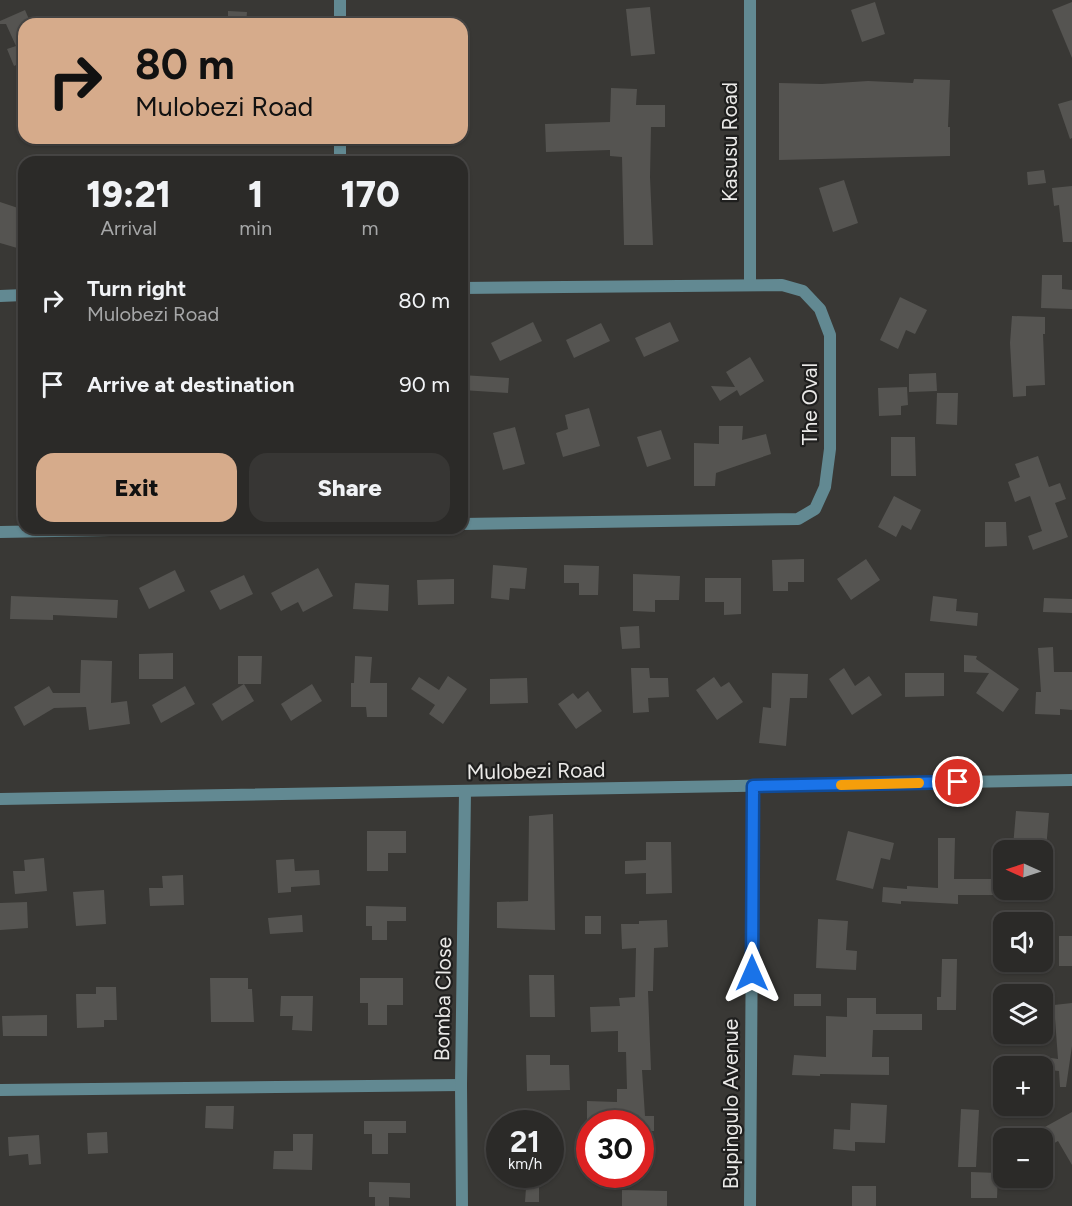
<!DOCTYPE html>
<html lang="en">
<head>
<meta charset="utf-8">
<style>
  body { margin:0; font-family:Figtree,sans-serif; background:#373634; color:#f1f3f6; height:100vh; display:flex; flex-direction:column; font-size:22px; white-space:nowrap }
  * { box-sizing:border-box; margin:0 }
  p { font-size:20px; color:#a6a7a8 }
  .icon { flex:none; width:33px; height:33px; fill:none; stroke:currentColor; stroke-width:2; stroke-linecap:round; stroke-linejoin:round }
  .map { position:relative; flex:1; overflow:hidden }
  .panel { position:absolute; left:18px; top:156px; width:450px; height:378px; display:flex; flex-direction:column; background:#2b2a28; border-radius:18px; box-shadow:0 2px 4px #0004,0 0 0 2px #474645 }
  .panel>* { flex:none }
  .banner { position:absolute; left:18px; top:18px; width:450px; height:126px; border-radius:18px; box-shadow:0 2px 4px #0004,0 0 0 2px #474645; background:#d6ab8b; color:#111; overflow:hidden }
  .needle { width:39px; rotate:273deg }
  .controls { position:absolute; left:993px; top:840px; display:grid; gap:12px }
  .controls a { display:grid; place-items:center; width:60px; height:60px; border-radius:12px; background:#2b2a28; box-shadow:0 2px 4px #0004,0 0 0 2px #474645; font-size:30px }
  .speed { position:absolute; left:486px; top:1110px; display:flex; gap:12px; font-size:30px; font-weight:700; text-align:center }
  .speed>* { display:grid; place-content:center; width:78px; height:78px; border-radius:50%; background:#2b2a28; box-shadow:0 2px 4px #0004,0 0 0 2px #474645; line-height:1 }
  .speed small { font-size:15px; font-weight:400 }
  .speed .limit { border:9px solid #d22; background:#fff; color:#111 }
  .pin { position:absolute; display:grid; place-items:center; width:51px; height:51px; color:#fff; margin:-26px; border:3px solid #fff; border-radius:50%; box-shadow:0 2px 6px #0007 }
  .me { position:absolute; width:66px; margin:-33px; rotate:0deg; stroke-linejoin:round; filter:drop-shadow(0 0 4px #0008) }
  .turn { display:flex; align-items:center; gap:21px; height:126px; padding:0 18px; font-size:27px }
  .turn .icon { width:78px; height:78px; stroke-width:2.5 }
  .turn b { display:block; font-size:42px; line-height:51px }
  .eta { display:flex; justify-content:space-evenly; align-items:center; height:102px; text-align:center }
  .eta b { font-size:36px; font-weight:800; line-height:42px }
  .cta { display:flex; gap:12px; margin-top:auto; padding:12px 18px }
  .cta a { flex:1; height:69px; border-radius:18px; background:#d6ab8b; color:#111; font-size:24px; font-weight:800; line-height:69px; text-align:center }
  .cta a+a { background:#373634; color:#f1f3f6 }
  ul { padding:0; list-style:none }
  li { display:flex; align-items:center; gap:18px; height:84px; padding:0 18px }
  li div { flex:1 }
  li b { display:block; font-size:22px }
  li em { font-style:normal }
  .map>svg:first-child { display:block }
  .building { fill:#555451 }
  .lines { fill:none; stroke-linecap:round; stroke-linejoin:round }
  .minor { stroke:#628992; stroke-width:12 }
  .route-casing { stroke:#114b97; stroke-width:15 }
  .route { stroke:#1a73e8; stroke-width:10 }
  .slow { stroke:#f59e0b; stroke-width:10 }
  .labels { text-anchor:middle; stroke-width:4.5; stroke-linejoin:round; paint-order:stroke }
  .street-label { font-size:21px; fill:#eae9e7; stroke:#1f1f1e }
</style>
</head>
<body>
<div class="map">
<svg width="1072" height="1206" viewBox="0 0 1072 1206">
  <rect width="100%" height="100%" fill="#393835"/>
  <!-- building -->
  <g class="building">
    <polygon points="875,2 885,34 862,42 851,10"/>
    <polygon points="1072,2 1072,58 1052,10"/>
    <polygon points="650,7 655,54 631,56 626,9"/>
    <polygon points="25,10 31,24 24,24 24,64 23,62 14,66 7,49 16,46 6,24 0,24 0,21"/>
    <polygon points="228,11 247,12 246,24 228,24"/>
    <polygon points="914,79 950,80 948,127 950,127 950,156 779,160 779,83 822,84 868,81 913,83"/>
    <polygon points="611,88 637,89 636,105 665,105 665,127 651,127 650,177 653,245 624,245 622,157 610,156 610,150 546,152 545,124 610,122"/>
    <polygon points="1072,100 1072,138 1070,139 1058,104"/>
    <polygon points="1044,170 1046,183 1028,185 1027,172"/>
    <polygon points="844,180 858,223 833,232 819,188"/>
    <polygon points="1072,186 1072,242 1063,242 1059,205 1054,206 1052,188"/>
    <polygon points="0,202 24,210 24,250 0,243"/>
    <polygon points="1042,275 1062,275 1062,289 1072,290 1072,309 1041,308"/>
    <polygon points="900,297 927,310 915,334 906,330 898,349 880,340"/>
    <polygon points="1012,316 1045,317 1045,334 1043,334 1045,385 1026,386 1026,396 1013,397 1010,343"/>
    <polygon points="533,322 542,341 500,361 491,343"/>
    <polygon points="670,322 679,341 644,357 635,338"/>
    <polygon points="601,323 610,341 574,358 566,340"/>
    <polygon points="750,357 764,381 740,396 737,390 720,401 711,386 735,387 726,372"/>
    <polygon points="936,373 937,391 909,392 909,374"/>
    <polygon points="462,375 509,378 508,393 462,390"/>
    <polygon points="907,387 908,405 901,406 901,415 879,416 878,388"/>
    <polygon points="937,393 958,393 957,425 936,424"/>
    <polygon points="589,408 600,446 563,457 556,433 568,429 565,415"/>
    <polygon points="719,426 743,426 742,440 766,434 771,454 716,473 715,486 694,486 694,443 719,444"/>
    <polygon points="515,427 525,464 503,470 493,433"/>
    <polygon points="661,430 671,459 647,467 637,437"/>
    <polygon points="891,437 915,437 916,476 891,476"/>
    <polygon points="1038,456 1049,487 1060,483 1066,499 1055,503 1068,537 1033,550 1028,536 1042,531 1030,496 1015,502 1008,482 1020,477 1015,464"/>
    <polygon points="894,496 921,510 911,530 902,525 896,537 878,527"/>
    <polygon points="985,522 1006,522 1007,546 985,547"/>
    <polygon points="804,559 804,582 788,582 788,591 773,591 772,560"/>
    <polygon points="866,559 880,580 851,600 837,579"/>
    <polygon points="493,565 527,568 525,589 510,588 509,600 491,598"/>
    <polygon points="564,565 599,566 598,595 579,595 579,583 564,583"/>
    <polygon points="318,568 333,596 303,612 298,602 281,611 271,593"/>
    <polygon points="175,570 185,591 149,609 139,588"/>
    <polygon points="633,574 680,576 679,600 655,600 655,612 633,611"/>
    <polygon points="244,575 253,594 220,610 210,591"/>
    <polygon points="705,578 741,578 741,614 724,615 724,602 705,602"/>
    <polygon points="454,579 454,604 418,605 417,580"/>
    <polygon points="355,583 389,585 388,611 353,609"/>
    <polygon points="11,596 118,600 117,618 53,615 53,620 10,619"/>
    <polygon points="933,596 957,599 956,611 978,613 977,626 930,621"/>
    <polygon points="1044,598 1072,599 1072,613 1043,612"/>
    <polygon points="639,626 640,648 622,649 620,627"/>
    <polygon points="1053,647 1054,672 1072,672 1072,710 1060,709 1060,715 1035,714 1036,692 1041,692 1038,648"/>
    <polygon points="173,653 173,679 139,679 139,654"/>
    <polygon points="964,655 977,656 976,659 1019,689 1003,712 976,693 989,673 964,672"/>
    <polygon points="238,656 262,656 261,684 238,684"/>
    <polygon points="355,656 372,657 370,683 387,683 387,717 367,717 366,707 351,707 351,683 354,683"/>
    <polygon points="81,660 112,661 111,703 127,701 130,724 89,730 86,707 54,708 24,726 14,707 49,686 53,693 80,693"/>
    <polygon points="631,668 649,668 650,678 668,678 669,697 648,698 649,712 633,713"/>
    <polygon points="844,668 855,686 869,676 882,695 852,715 829,679"/>
    <polygon points="772,673 808,674 807,698 790,698 786,746 759,743 763,707 771,708"/>
    <polygon points="905,673 944,673 944,696 905,697"/>
    <polygon points="448,676 467,689 443,724 429,714 435,705 411,689 419,677 439,690"/>
    <polygon points="714,677 721,687 729,682 743,702 717,720 696,690"/>
    <polygon points="527,678 528,703 490,704 490,679"/>
    <polygon points="244,684 254,701 222,721 212,704"/>
    <polygon points="312,684 322,701 291,721 281,704"/>
    <polygon points="185,686 195,704 161,723 152,705"/>
    <polygon points="588,691 602,711 576,729 558,704 573,693 578,699"/>
    <polygon points="1016,811 1049,813 1046,850 1020,850 1020,847 1013,847"/>
    <polygon points="553,814 555,930 497,928 497,902 528,901 529,816"/>
    <polygon points="367,831 406,831 406,853 388,853 388,871 367,871"/>
    <polygon points="848,831 894,843 890,860 881,858 873,889 836,880"/>
    <polygon points="938,838 955,838 954,879 994,879 994,895 958,895 958,904 901,901 901,904 882,902 883,887 907,889 907,886 938,888"/>
    <polygon points="646,842 671,842 672,893 646,894 646,873 625,874 625,861 646,860"/>
    <polygon points="44,858 47,891 15,894 13,871 25,871 24,860"/>
    <polygon points="294,859 295,871 319,870 320,885 291,887 291,892 278,893 276,860"/>
    <polygon points="183,875 184,905 150,906 149,888 163,888 162,876"/>
    <polygon points="104,890 106,924 76,926 73,892"/>
    <polygon points="27,902 28,928 0,930 0,903"/>
    <polygon points="366,906 406,907 406,921 387,921 387,940 372,940 372,926 366,926"/>
    <polygon points="302,915 303,932 270,934 268,918"/>
    <rect x="585" y="916" width="16" height="18"/>
    <polygon points="818,919 848,921 846,950 857,951 856,970 816,968"/>
    <polygon points="667,920 668,947 654,948 653,991 648,991 651,1070 642,1070 645,1116 654,1116 654,1131 640,1131 640,1124 587,1121 587,1101 617,1102 617,1089 627,1089 626,1052 618,1052 618,1031 591,1032 590,1007 620,1006 619,998 635,997 636,948 622,949 621,924 639,924 639,921"/>
    <rect x="1059" y="936" width="13" height="30"/>
    <polygon points="942,959 957,959 956,1010 937,1010 937,997 941,997"/>
    <polygon points="529,975 554,975 555,1017 530,1017"/>
    <polygon points="210,978 248,978 248,989 252,989 254,1022 211,1022"/>
    <polygon points="360,978 403,978 403,1005 387,1005 387,1025 368,1025 368,1003 360,1003"/>
    <polygon points="96,987 116,987 117,1020 104,1020 104,1027 77,1028 76,994 96,994"/>
    <rect x="794" y="994" width="27" height="12"/>
    <polygon points="281,996 313,996 312,1031 292,1030 293,1016 280,1016"/>
    <polygon points="847,998 876,998 876,1014 922,1014 922,1030 873,1030 872,1057 889,1057 889,1075 820,1074 820,1076 792,1075 794,1055 826,1057 826,1016 847,1017"/>
    <polygon points="1072,1003 1072,1046 1066,1087 1060,1087 1059,1071 1049,1070 1051,1058 1058,1059 1054,1005"/>
    <polygon points="47,1015 47,1036 3,1036 2,1016"/>
    <polygon points="526,1055 550,1055 550,1065 569,1065 570,1090 527,1091"/>
    <polygon points="851,1103 887,1105 885,1143 855,1142 855,1151 833,1149 834,1129 850,1130"/>
    <polygon points="206,1106 234,1106 233,1129 205,1128"/>
    <polygon points="961,1109 979,1110 976,1167 958,1167"/>
    <polygon points="1072,1112 1072,1165 1058,1141 1042,1150 1042,1138 1025,1138"/>
    <polygon points="364,1121 406,1121 406,1133 388,1133 388,1154 372,1154 372,1134 364,1134"/>
    <polygon points="107,1132 108,1153 88,1154 87,1133"/>
    <polygon points="293,1134 313,1134 312,1170 273,1169 274,1151 293,1151"/>
    <polygon points="39,1135 41,1164 29,1165 28,1154 9,1156 8,1137"/>
    <polygon points="971,1172 998,1173 997,1198 971,1198"/>
    <polygon points="527,1174 539,1174 539,1202 525,1202"/>
    <polygon points="369,1182 410,1183 410,1198 389,1197 389,1206 375,1206 375,1197 369,1197"/>
    <rect x="852" y="1186" width="24" height="20"/>
    <polygon points="622,1190 667,1191 667,1206 622,1206"/>
  </g>
  <g class="lines">
    <!-- minor -->
    <g class="minor">
      <polyline points="340,24 340,0"/>
      <polyline points="340,162 340,138"/>
      <polyline points="750,284 750,0"/>
      <polyline points="462,288 782,285 803,291 820,309 830,335 830,449 825,487 815,509 798,519 462,524"/>
      <polyline points="0,296 24,295"/>
      <polyline points="0,532 220,528"/>
      <polyline points="0,799 1072,780"/>
      <polyline points="0,1090 461,1085"/>
      <polyline points="462,1206 461,1085 465,792"/>
      <polyline points="750,1206 753,786"/>
    </g>
  </g>
  <g class="lines">
    <!-- route casing -->
    <g class="route-casing">
      <polyline id="route" points="752,973 753,786 958,782"/>
    </g>
    <!-- route -->
    <use href="#route" class="route"/>
    <!-- slow -->
    <polyline class="slow" points="841,785 919,783"/>
  </g>
  <g class="labels">
    <!-- street labels -->
    <g class="street-label">
      <text transform="translate(730 142) rotate(-90)" y="7">Kasusu Road</text>
      <text transform="translate(810 404) rotate(-90)" y="7">The Oval</text>
      <text transform="translate(536 771) rotate(-1)" y="7">Mulobezi Road</text>
      <text transform="translate(443 999) rotate(-89)" y="7">Bomba Close</text>
      <text transform="translate(731 1104) rotate(-90)" y="7">Bupingulo Avenue</text>
    </g>
  </g>
</svg>
<div class="controls">
<a><svg class="needle" viewBox="-14 -14 28 28"><path d="M0-13l5 13h-10z" fill="#e53935"/><path d="M0 13l5-13h-10z" fill="#a6a7a8"/></svg></a>
<a><svg class="icon" aria-label="sound" viewBox="0 0 24 24"><path d="M4 9h4l5-4v14l-5-4H4zM17 9q2 3 0 6"/></svg></a>
<a><svg class="icon" aria-label="layers" viewBox="0 0 24 24"><path d="M12 4l9 5-9 5-9-5zM3 14l9 5 9-5"/></svg></a>
<a>+</a>
<a>−</a>
</div>
<div class="speed"><div>21<small>km/h</small></div><div class="limit">30</div></div>
<div class="pin" style="left:958px;top:782px;background:#d93025"><svg class="icon" aria-label="arrive" viewBox="0 0 24 24"><path d="M6 21V4h12l-3 4 3 4H6"/></svg></div>
<svg class="me" style="left:752px;top:973px" viewBox="-20 -20 40 40"><path d="M0-17L14 15 0 8-14 15z" fill="#1a73e8" stroke="#fff" stroke-width="4"/></svg>
<div class="banner">
<div class="turn"><svg class="icon" aria-label="right" viewBox="0 0 24 24"><path d="M7 20v-9h11M14 6l5 5-5 5"/></svg><div><b>80 m</b>Mulobezi Road</div></div>
</div>
<section class="panel">
<div class="eta">
<div><b>19:21</b><p>Arrival</p></div>
<div><b>1</b><p>min</p></div>
<div><b>170</b><p>m</p></div>
</div>
<ul>
<li><svg class="icon" aria-label="right" viewBox="0 0 24 24"><path d="M7 20v-9h11M14 6l5 5-5 5"/></svg><div><b>Turn right</b><p>Mulobezi Road</p></div><em>80 m</em></li>
<li><svg class="icon" aria-label="arrive" viewBox="0 0 24 24"><path d="M6 21V4h12l-3 4 3 4H6"/></svg><div><b>Arrive at destination</b></div><em>90 m</em></li>
</ul>
<div class="cta"><a>Exit</a><a>Share</a></div>
</section>
</div>
</body>
</html>
